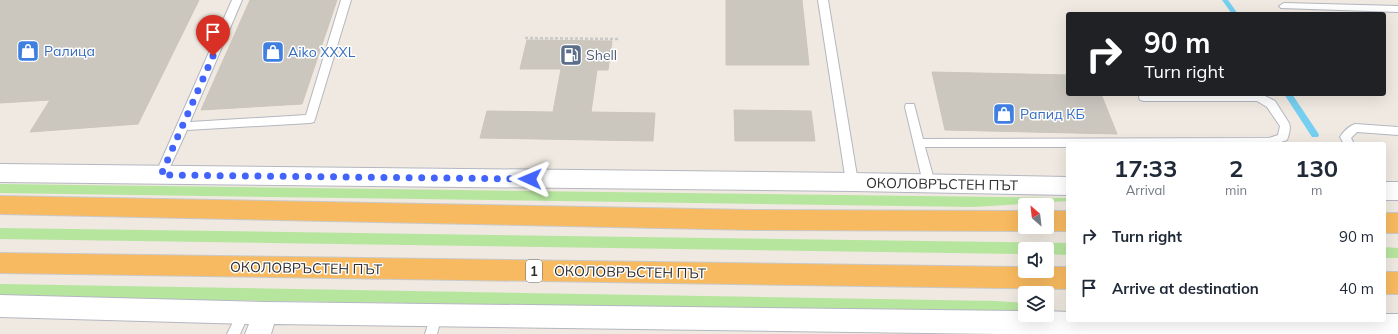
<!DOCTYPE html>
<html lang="en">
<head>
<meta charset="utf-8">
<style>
  body { margin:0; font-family:Mulish,sans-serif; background:#f2f2f3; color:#1f2937; height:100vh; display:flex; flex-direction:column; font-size:15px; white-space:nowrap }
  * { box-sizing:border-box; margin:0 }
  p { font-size:13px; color:#747a83 }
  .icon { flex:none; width:22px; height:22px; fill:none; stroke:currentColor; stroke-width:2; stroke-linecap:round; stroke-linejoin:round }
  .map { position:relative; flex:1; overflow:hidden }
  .sheet { position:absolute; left:1066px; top:142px; width:320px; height:180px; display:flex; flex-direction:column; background:#fff; border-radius:4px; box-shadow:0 4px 16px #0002 }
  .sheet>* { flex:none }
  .banner { position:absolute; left:1066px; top:12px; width:320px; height:84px; border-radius:4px; box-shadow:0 4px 16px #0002; background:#202124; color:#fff; overflow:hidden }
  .needle { width:26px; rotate:332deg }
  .buttons { position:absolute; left:1018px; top:198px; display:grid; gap:8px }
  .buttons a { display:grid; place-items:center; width:36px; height:36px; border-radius:4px; background:#fff; box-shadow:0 4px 16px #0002; font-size:20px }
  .pin { position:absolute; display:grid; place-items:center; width:34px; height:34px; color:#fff; margin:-41px -17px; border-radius:50% 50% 50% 0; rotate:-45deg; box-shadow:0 0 4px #0007 }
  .pin .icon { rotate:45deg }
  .me { position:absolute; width:44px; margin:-22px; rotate:271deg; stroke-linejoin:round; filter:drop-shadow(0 0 3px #0008) }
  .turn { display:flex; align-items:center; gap:14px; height:84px; padding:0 12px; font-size:18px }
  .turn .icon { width:52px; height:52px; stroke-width:2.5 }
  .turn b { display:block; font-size:28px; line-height:34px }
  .eta { display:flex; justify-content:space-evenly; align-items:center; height:68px; text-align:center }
  .eta b { font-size:24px; font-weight:700; line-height:28px }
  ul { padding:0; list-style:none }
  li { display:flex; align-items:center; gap:12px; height:52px; padding:0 12px }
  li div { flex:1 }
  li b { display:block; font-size:15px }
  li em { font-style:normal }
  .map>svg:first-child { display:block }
  .green { fill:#b6e59e }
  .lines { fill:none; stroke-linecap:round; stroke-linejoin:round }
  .stream { fill:#75cff0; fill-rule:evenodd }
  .building { fill:#cbc7bf; stroke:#cbc5ba }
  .service-casing { stroke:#b4b7c1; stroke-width:2 }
  .minor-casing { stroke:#b4b7c1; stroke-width:2 }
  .trunk-casing { stroke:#c9c9c9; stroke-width:2 }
  .path { stroke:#c9c9c9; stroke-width:2.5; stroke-dasharray:3 2; stroke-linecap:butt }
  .service { fill:#fff; fill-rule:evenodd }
  .minor { fill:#fff; fill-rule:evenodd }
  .trunk { fill:#f8ba60; fill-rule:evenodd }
  .route { stroke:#4264fb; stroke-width:7; stroke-dasharray:0 12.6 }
  .labels { text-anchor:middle; stroke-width:3; stroke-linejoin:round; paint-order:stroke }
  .shield { fill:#fff; stroke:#6d6d6d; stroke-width:1 }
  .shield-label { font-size:13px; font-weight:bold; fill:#2e2e2e }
  .shop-label { font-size:14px; fill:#366cbe; stroke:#fff; text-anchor:start }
  .service-label { font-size:14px; fill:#4e5e75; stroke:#fff; text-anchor:start }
  .street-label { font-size:14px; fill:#2e2e2e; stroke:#fff }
</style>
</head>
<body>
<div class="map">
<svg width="1398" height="334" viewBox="0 0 1398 334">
  <rect width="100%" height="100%" fill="#efe9e1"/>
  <!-- green -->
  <g class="green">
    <polygon points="0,184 1068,198 1068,201 974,207 0,193"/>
    <polygon points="0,228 1068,243 1068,255 1047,254 1047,249 1025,249 1025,254 0,239"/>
    <polygon points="1384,247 1398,248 1398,258 1384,258"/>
    <polygon points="0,284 995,301 1025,303 1025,312 0,297"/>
  </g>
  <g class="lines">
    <!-- stream -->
    <g class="stream">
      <polygon points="1222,0 1228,0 1238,14 1232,14"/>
      <polygon points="1284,94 1292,94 1318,133 1319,135 1318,137 1312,137"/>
    </g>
  </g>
  <!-- building -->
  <g class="building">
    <polygon points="0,0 199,0 138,124 30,132 50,100 0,103"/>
    <polygon points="250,0 337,0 302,104 201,110"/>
    <polygon points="726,0 802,0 809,65 726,65"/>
    <polygon points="527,40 612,41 608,70 597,70 591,112 655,113 653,141 480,138 487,111 553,112 561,69 520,69"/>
    <polygon points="932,72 1068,75 1068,94 1101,94 1117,134 945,130"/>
    <polygon points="734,110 811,111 815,141 735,141"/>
  </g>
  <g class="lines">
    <!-- service casing -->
    <g class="service-casing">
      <g id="service">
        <polygon points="232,0 242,0 190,122 306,115 341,0 351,0 315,119 314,122 310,123 187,130 165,178 161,179 157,178 155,175"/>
        <polygon points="818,0 828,0 858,182 856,185 852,186 848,185 846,182"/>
        <polygon points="1284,3 1398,6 1398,12 1281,8 1279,6"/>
        <path d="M1140,94H1261L1275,101L1289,123C1291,128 1289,135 1287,140L1275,144H1068V147H925L935,183L933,186L929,187L925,186L923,183L905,107L906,104H914L923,139L1269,138L1278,135L1280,126L1267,107L1257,101H1144L1140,100L1139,97Z"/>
        <path d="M1355,124L1398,127V135L1357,132L1351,138L1354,144H1344L1340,137C1343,132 1349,126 1355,124Z"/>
        <polygon points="244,306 248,308 250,312 240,334 227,334 240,308"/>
        <polygon points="436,309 440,311 442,315 437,334 425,334 432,311"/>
      </g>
    </g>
    <!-- minor casing -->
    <g class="minor-casing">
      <g id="minor">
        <polygon points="0,164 852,173 1068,177 1068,195 852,191 0,182"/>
        <rect x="1384" y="182" width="14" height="18"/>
        <polygon points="0,295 266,302 1025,311 1025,315 1047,315 1047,311 1068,312 1068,320 1384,320 1384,314 1398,314 1398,334 999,334 274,324 271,334 245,334 249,324 0,317"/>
      </g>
    </g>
    <!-- trunk casing -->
    <g class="trunk-casing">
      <g id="trunk">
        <polygon points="0,196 753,210 1025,211 1025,227 1034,227 1025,231 753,230 0,214"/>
        <polygon points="1047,211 1068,211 1068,231 1047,231 1039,228 1047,227"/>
        <rect x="1384" y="213" width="14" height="20"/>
        <polygon points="0,253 1025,267 1025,271 1047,271 1047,267 1068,267 1068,289 0,273"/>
        <rect x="1384" y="272" width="14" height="22"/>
      </g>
    </g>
    <!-- path -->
    <polyline class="path" points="525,38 619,39"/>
    <!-- service -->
    <use href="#service" class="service"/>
    <!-- minor -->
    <use href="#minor" class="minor"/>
    <!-- trunk -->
    <use href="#trunk" class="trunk"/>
  </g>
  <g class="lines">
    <!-- route -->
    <polyline class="route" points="213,56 161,175 530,179"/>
  </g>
  <!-- icons -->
  <defs>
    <g id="shop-square" transform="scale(1.15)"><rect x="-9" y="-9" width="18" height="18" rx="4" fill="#3f7fe0" stroke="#fff"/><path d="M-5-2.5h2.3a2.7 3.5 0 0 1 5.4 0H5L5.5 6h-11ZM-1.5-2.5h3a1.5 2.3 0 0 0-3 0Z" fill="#fff"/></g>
    <g id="fuel-square" transform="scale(1.15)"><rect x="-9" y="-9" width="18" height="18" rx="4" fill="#5c6f8a" stroke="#fff"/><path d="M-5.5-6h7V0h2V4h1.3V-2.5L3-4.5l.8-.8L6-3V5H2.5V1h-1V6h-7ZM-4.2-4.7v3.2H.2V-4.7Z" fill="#fff"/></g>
  </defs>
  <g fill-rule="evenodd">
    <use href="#shop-square" x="28" y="51"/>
    <use href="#shop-square" x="273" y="52"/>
    <use href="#fuel-square" x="571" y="55"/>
    <use href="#shop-square" x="1004" y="114"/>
  </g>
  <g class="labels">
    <!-- shield labels -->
    <rect class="shield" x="526" y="260" width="16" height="22" rx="3"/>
    <g class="shield-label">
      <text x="534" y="276">1</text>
    </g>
    <!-- shop labels -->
    <g class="shop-label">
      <text x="44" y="56">Ралица</text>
      <text x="288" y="57">Aiko XXXL</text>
      <text x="1020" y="119">Рапид КБ</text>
    </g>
    <!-- service labels -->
    <g class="service-label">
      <text x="586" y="60">Shell</text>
    </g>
    <!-- street labels -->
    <g class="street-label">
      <text transform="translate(942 184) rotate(1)" y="5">ОКОЛОВРЪСТЕН ПЪТ</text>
      <text transform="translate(306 268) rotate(1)" y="5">ОКОЛОВРЪСТЕН ПЪТ</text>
      <text transform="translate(630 272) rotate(1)" y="5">ОКОЛОВРЪСТЕН ПЪТ</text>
    </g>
  </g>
</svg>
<div class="buttons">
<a><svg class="needle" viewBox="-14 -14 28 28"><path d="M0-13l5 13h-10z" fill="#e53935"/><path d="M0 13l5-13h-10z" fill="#747a83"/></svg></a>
<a><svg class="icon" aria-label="sound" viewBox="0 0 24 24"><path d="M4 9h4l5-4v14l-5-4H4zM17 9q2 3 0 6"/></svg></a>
<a><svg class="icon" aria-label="layers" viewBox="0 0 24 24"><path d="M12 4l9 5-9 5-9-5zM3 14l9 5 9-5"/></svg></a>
</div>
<div class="pin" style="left:213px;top:56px;background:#d93025"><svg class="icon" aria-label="arrive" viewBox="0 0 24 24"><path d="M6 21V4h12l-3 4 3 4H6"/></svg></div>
<svg class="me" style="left:530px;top:179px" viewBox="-20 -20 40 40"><path d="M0-17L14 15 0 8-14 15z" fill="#4264fb" stroke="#fff" stroke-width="4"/></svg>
<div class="banner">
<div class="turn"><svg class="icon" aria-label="right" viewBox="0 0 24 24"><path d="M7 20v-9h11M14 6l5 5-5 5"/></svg><div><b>90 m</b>Turn right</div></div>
</div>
<section class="sheet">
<div class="eta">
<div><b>17:33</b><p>Arrival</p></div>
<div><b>2</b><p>min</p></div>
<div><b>130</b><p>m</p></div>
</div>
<ul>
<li><svg class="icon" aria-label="right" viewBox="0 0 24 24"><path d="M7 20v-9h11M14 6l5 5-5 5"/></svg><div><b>Turn right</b></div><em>90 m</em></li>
<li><svg class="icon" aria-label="arrive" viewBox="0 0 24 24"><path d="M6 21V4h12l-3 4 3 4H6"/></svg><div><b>Arrive at destination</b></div><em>40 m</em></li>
</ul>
</section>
</div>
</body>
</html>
